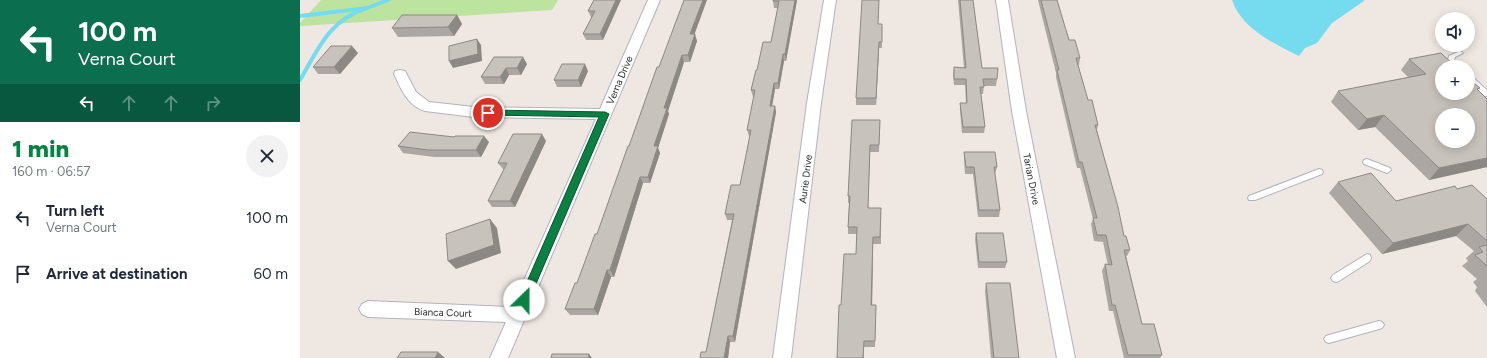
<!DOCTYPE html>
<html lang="en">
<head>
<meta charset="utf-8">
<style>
  body { margin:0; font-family:Figtree,sans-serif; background:#f2f2f3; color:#1f2937; height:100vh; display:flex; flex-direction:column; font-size:15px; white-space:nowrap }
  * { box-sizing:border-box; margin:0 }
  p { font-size:13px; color:#747a83 }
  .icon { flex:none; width:22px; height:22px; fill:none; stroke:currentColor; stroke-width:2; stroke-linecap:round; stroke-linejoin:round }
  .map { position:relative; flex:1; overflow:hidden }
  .details { display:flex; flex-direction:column; background:#fff; width:300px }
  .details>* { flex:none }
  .top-card { background:#0b6e4f; color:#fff; overflow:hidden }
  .buttons { position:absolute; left:1135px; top:12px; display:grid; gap:8px }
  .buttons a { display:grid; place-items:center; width:40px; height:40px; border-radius:50%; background:#fff; box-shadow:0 2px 10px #0003; font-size:20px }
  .pin { position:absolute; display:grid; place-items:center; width:34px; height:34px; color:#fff; margin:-17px; border:2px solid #fff; border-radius:50%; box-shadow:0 1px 4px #0007 }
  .me { position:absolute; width:44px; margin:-22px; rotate:23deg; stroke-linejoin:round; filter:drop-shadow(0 0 3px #0008) }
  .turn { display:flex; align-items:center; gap:14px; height:84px; padding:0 12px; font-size:18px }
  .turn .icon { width:52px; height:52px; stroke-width:2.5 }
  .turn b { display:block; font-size:28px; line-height:34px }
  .lanes { display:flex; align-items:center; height:38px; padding:0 12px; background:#0003; justify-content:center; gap:20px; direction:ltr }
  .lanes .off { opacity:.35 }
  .round { display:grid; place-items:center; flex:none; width:42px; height:42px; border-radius:21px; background:#f2f2f3 }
  .overview { display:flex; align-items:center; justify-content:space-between; height:68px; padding:0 12px }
  h1 { font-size:24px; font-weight:800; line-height:30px; color:#0b8043 }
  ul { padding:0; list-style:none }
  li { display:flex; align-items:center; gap:12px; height:56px; padding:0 12px }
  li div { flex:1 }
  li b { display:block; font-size:15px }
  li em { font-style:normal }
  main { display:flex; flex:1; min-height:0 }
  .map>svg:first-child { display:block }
  .green { fill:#bde49e }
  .water { fill:#75dbef }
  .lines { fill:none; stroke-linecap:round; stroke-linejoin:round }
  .stream { stroke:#75dbef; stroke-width:4 }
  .service-casing { stroke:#b1b4be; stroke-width:2 }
  .minor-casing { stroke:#b1b4be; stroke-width:2 }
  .service { fill:#fff; fill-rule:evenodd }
  .minor { fill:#fff; fill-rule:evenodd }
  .wall { fill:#aca7a2 }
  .shaded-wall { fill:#8c8884 }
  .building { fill:#c8c2bc; stroke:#8c8884; fill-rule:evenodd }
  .route { fill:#0b8043; stroke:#07532c }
  .labels { text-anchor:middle; stroke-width:3.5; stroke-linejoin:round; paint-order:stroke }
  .street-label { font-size:10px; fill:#2e2e2e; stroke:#fff }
</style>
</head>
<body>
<main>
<section class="details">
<div class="top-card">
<div class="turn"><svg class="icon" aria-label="left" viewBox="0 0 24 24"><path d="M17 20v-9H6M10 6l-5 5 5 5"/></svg><div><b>100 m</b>Verna Court</div></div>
<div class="lanes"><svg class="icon" aria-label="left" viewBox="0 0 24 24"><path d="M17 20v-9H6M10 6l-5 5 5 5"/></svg><svg class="icon off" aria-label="ahead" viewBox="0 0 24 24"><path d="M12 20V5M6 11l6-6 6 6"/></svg><svg class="icon off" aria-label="ahead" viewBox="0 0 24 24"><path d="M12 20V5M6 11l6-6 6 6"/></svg><svg class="icon off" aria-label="right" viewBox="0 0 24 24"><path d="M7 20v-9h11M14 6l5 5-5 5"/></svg></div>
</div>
<div class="overview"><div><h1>1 min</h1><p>160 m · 06:57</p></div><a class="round"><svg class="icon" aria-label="close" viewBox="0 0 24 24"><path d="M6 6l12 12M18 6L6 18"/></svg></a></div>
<ul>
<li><svg class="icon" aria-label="left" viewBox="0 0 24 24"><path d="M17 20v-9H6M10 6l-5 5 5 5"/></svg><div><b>Turn left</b><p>Verna Court</p></div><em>100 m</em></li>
<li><svg class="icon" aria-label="arrive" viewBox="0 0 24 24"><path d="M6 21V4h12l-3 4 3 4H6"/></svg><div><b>Arrive at destination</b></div><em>60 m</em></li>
</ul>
</section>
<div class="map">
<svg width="1187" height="358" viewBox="0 0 1187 358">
  <rect width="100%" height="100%" fill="#efe7e1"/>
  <!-- green -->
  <polygon class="green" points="21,0 258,0 252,10 0,26 0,23"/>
  <!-- water -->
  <path class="water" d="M932,0H1064V1L1032,23L1017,43L1005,48L999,56C973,43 942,29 932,0Z"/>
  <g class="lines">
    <!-- stream -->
    <g class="stream">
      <polyline points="0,16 67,8 88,0"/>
      <path d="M0,80C19,48 29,20 67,8"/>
    </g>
    <!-- service casing -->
    <g class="service-casing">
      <g id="service">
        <polygon points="1160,51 1163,53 1155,57 1154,60 1159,67 1152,67 1148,60 1149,56"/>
        <polygon points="1168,75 1170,75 1187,90 1187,96 1184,96 1168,81"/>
        <polygon points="1067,159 1090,168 1091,170 1087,173 1064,164 1063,162 1064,160"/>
        <polygon points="1019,169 1022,170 1023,172 1022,174 955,200 949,200 948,198 949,196"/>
        <polygon points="1067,254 1070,255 1071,258 1070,261 1039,281 1036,282 1033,281 1031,278 1033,275"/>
        <polygon points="1079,321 1082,322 1084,325 1082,328 1079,329 1029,343 1026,342 1024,339 1026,336 1029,335"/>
      </g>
    </g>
    <!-- minor casing -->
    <g class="minor-casing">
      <g id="minor">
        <path d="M348,0H360L208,358H190L206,322L68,317L62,314L59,309L62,304L68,301L212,307L296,119L174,117L125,111C108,106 101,89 94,74L95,71L100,70L105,71L116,92L129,102L174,107L300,109Z"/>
        <polygon points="524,0 536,0 521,103 491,358 473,358 507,103"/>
        <polygon points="696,0 708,0 726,111 775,358 757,358 712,111"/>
      </g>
    </g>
    <!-- service -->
    <use href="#service" class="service"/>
    <!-- minor -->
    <use href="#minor" class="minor"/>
  </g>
  <!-- wall -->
  <g class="wall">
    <polygon points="294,0 303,40 286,40 283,34 292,17 291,17 288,11"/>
    <polygon points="497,0 486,61 484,61 479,89 475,89 472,106 475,106 476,112 435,342 430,342 428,358 400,358 406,352 432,220 427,220 425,214 440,185 450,136 449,136 447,130 454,97 453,97 451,90 457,70 471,42 478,8 474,8 473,1"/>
    <polygon points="658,0 673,0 682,68 697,79 696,86 684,86 683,94 681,94 685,127 684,133 662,133 660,110 660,103 666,103 665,85 654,85 653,74 654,67 664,68"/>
    <polygon points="738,0 757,0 769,40 780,58 779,65 778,65 788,100 798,125 797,130 824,236 830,250 827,256 826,256 842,324 862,355 860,358 824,358 813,311 809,311 802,271 805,264 808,265 803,242 794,241 791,224 793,219 780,168 777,168 756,77 756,73"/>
    <polygon points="157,15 162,24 154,36 98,37 92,28"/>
    <polygon points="579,24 582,24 582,48 579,48 576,105 556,105 556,98"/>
    <polygon points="394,34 397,41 390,62 384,62 368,111 369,114 358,148 360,153 350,183 343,183 314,277 311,277 298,315 270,315 265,309 277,283 297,234 359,67"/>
    <polygon points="58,53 40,74 18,74 13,67"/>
    <polygon points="194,57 227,64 221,75 209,75 204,84 185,84 181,77"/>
    <polygon points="1109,59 1178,90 1187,167 1129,180 1075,127 1058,130 1031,102 1038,91 1108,77 1101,70"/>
    <polygon points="288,71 281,87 257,87 254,80"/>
    <polygon points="580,120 579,152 570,152 568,208 581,208 581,244 573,244 572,305 576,305 575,347 564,347 564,358 537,358 541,305 556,254 557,234 548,234 548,227 549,203 548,203 548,196"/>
    <polygon points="246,141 215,207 192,207 188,201 204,169 203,169 198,163"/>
    <polygon points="189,142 181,157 134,157 103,153 98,146"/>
    <polygon points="664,152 697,167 695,174 700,210 699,217 678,217 673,174 665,174 664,159"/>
    <polygon points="1038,182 1096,201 1157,189 1187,199 1187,307 1175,291 1177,287 1173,282 1177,279 1162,266 1168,261 1166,258 1174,251 1156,236 1082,254 1029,193"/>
    <polygon points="676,233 707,262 705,268 678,268 675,239"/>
    <polygon points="686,283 719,358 691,358 685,291"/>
  </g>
  <!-- shaded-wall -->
  <g class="shaded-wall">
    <polygon points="316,0 321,0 303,40 300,34"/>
    <polygon points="403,0 407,0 392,41 390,34"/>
    <polygon points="495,0 497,0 486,61 485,54"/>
    <polygon points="157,15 162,24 154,36 148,27"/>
    <polygon points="395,34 397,41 390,62 388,55"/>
    <polygon points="177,39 181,45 182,61 153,68 149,61"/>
    <polygon points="579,42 579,48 576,105 576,98"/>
    <polygon points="52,46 58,53 40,74 34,67"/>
    <polygon points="483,54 484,61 479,89 478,83"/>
    <polygon points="382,55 384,62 368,111 369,114 358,148 360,153 350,183 348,177 354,146 364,108"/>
    <polygon points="223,57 227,64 221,75 217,68"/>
    <polygon points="285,64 288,71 281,87 278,80"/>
    <polygon points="206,68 209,75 204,84 200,77"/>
    <polygon points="474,83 475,89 471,112 470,106"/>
    <polygon points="475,106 476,112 435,342 433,336"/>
    <polygon points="1084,115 1075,127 1058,130 1067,119"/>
    <polygon points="242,134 246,141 215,207 210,201"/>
    <polygon points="184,136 189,142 181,157 176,150"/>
    <polygon points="570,145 570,152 568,215 568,208"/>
    <polygon points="1187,158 1187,167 1129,180 1139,168"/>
    <polygon points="340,177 343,183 314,277 310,270"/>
    <polygon points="190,219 197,228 201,253 156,269 148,261"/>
    <polygon points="1168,224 1156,236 1082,254 1093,243"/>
    <polygon points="573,237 573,244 572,312 571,305"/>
    <polygon points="307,270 311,277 298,315 294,309"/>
    <polygon points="428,336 430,342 428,358 424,358"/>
    <polygon points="138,352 145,358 135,358"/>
    <polygon points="289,354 292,358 288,358"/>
  </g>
  <!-- building -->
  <g class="building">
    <polygon points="294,0 316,0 300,34 283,34 295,11 288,11"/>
    <polygon points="384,0 403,0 390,34 395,34 388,55 382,55 364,108 367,108 354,146 358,146 348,177 340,177 310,270 307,270 294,309 265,309 275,283 277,283 295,234 297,234 328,146 329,146 357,67 359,67"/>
    <polygon points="473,0 495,0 485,54 483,54 478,83 474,83 470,106 475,106 433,336 428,336 424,358 400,358 401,352 406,352 434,214 425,214 431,185 440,185 451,130 447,130 455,90 451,90 456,70 457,70 463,42 471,42 479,1 473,1"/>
    <polygon points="562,0 579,0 578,24 582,24 582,42 579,42 576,98 556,98"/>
    <polygon points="660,0 673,0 682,68 698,68 697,79 683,79 684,87 680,87 685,127 663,127 660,103 667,103 666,79 654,79 654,67 666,68"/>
    <polygon points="741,0 757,0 769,40 775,40 780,58 776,58 788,100 792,100 798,125 795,125 818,207 824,236 826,236 830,250 824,250 842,324 854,324 862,355 828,355 815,305 812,305 805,264 812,265 806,235 797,235 793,218 797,218 782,162 779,162 757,70 759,70"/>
    <polygon points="102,15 157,15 148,27 92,28"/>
    <polygon points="177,39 178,54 149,61 149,46"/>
    <polygon points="31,46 52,46 34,67 13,67"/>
    <path d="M1141,53L1156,67H1142V93H1168V78L1180,88L1177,89L1187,99V158L1139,168L1084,115L1067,119L1038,91L1126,74L1109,59ZM1142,115H1168V141H1142Z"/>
    <polygon points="194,57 223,57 217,68 206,68 200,77 181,77"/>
    <polygon points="262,64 285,64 278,80 254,80"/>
    <polygon points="552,120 580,120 579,145 570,145 568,208 581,208 580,237 573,237 571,305 576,305 575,341 564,341 563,358 537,358 539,305 541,305 544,254 556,254 557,227 548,227 550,196 548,196"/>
    <polygon points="110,132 154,137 155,136 184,136 176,150 128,150 98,146"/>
    <polygon points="213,134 242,134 210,201 188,201 207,163 198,163"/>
    <polygon points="664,152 695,152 697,167 694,167 700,210 679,210 674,167 666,167"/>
    <polygon points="1071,173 1096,201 1155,186 1157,189 1172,185 1187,199 1187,241 1168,224 1093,243 1038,182"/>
    <polygon points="190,219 194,245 148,261 146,234"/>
    <polygon points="676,233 703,233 707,262 679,262"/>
    <polygon points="1187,245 1187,266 1175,255 1183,252 1179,247"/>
    <polygon points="686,283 710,283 719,358 694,358"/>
    <polygon points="101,352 138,352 135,358 97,358"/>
    <polygon points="252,354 289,354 288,358 251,358"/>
  </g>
  <!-- route -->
  <polygon class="route" points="188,110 305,112 309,114 229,300 228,304 224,305 220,304 219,300 299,117 188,115 184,113"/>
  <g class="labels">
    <!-- street labels -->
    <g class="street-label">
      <text transform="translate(319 80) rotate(-67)" y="4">Verna Drive</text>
      <text transform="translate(505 179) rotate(-83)" y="4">Aurie Drive</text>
      <text transform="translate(732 179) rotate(79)" y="4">Tarian Drive</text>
      <text transform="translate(143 312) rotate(2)" y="4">Bianca Court</text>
    </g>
  </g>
</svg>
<div class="buttons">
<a><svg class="icon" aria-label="sound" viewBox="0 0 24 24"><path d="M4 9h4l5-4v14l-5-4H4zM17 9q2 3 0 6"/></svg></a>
<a>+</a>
<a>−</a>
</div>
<div class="pin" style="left:188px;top:113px;background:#d93025"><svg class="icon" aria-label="arrive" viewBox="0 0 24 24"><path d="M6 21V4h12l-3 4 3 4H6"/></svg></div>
<svg class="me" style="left:224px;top:300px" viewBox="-20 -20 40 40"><circle r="19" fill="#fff"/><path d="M0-13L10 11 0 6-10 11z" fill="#0b8043"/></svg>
</div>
</main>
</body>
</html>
